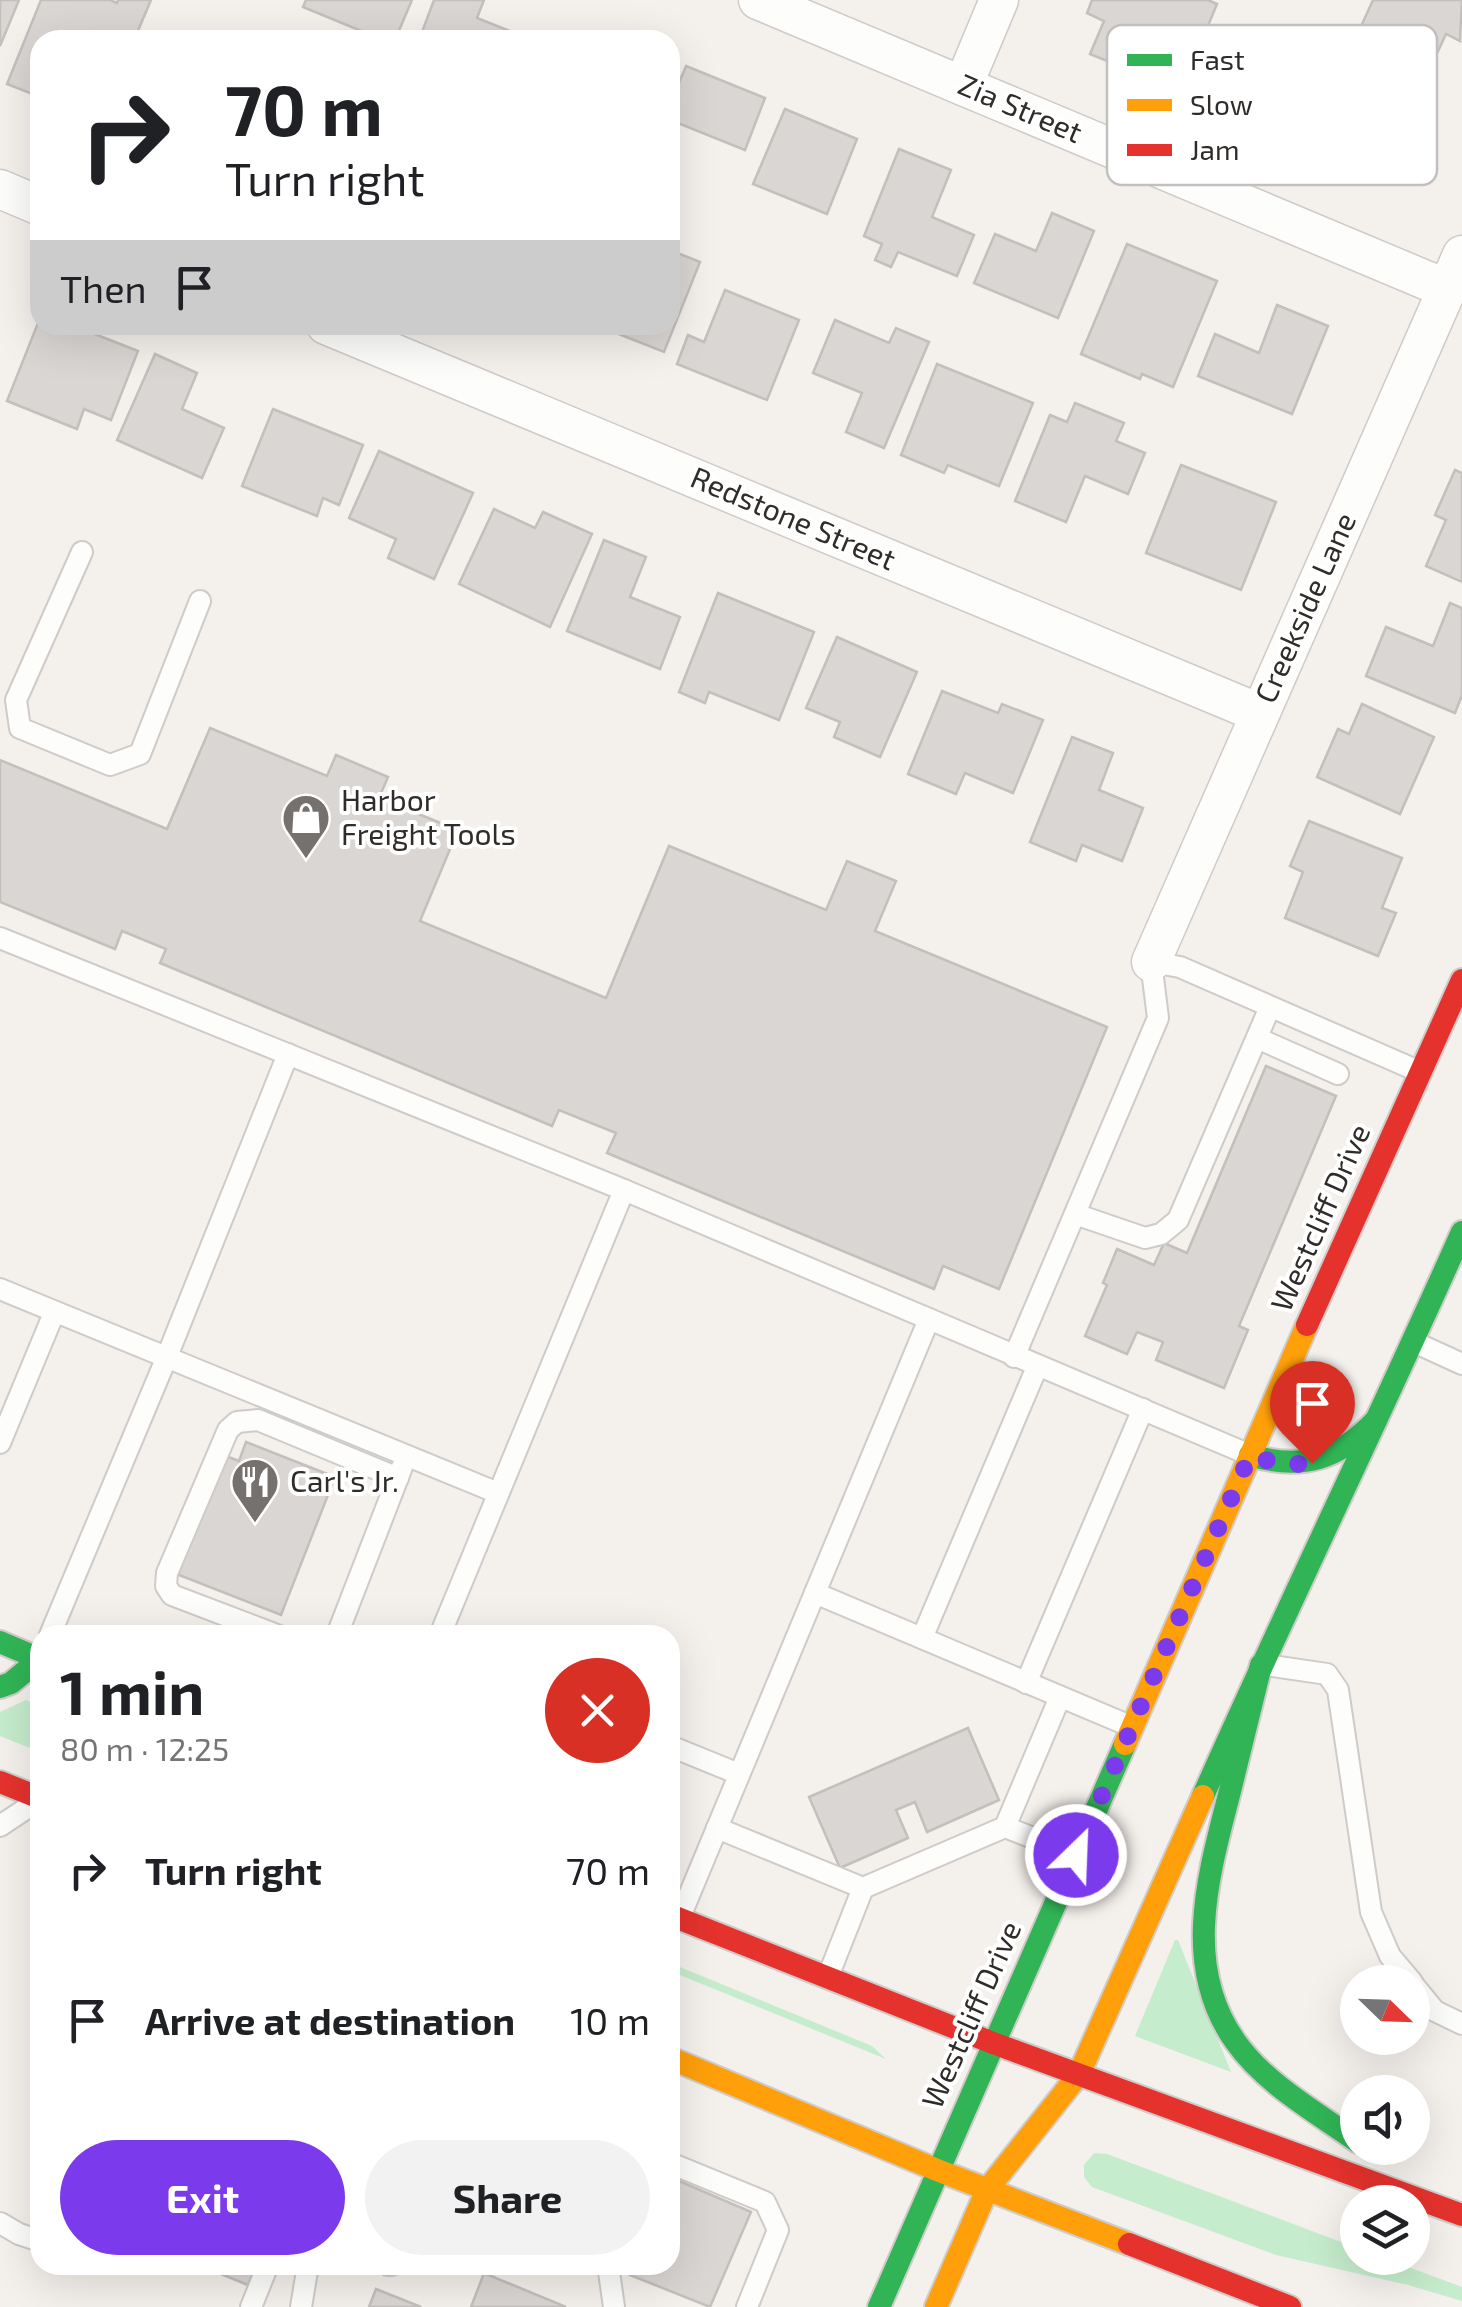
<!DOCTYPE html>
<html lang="en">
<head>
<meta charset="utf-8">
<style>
  body { margin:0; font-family:"Exo 2",sans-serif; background:#f2f2f2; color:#202124; height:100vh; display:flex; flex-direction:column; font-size:38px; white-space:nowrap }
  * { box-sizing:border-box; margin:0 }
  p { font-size:32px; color:#757577 }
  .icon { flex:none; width:55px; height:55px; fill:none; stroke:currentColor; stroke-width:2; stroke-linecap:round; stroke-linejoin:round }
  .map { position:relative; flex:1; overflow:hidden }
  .sheet { position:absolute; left:30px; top:1625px; width:650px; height:650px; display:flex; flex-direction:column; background:#fff; border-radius:30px; box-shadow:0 10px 40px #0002 }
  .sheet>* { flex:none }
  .banner { position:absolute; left:30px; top:30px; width:650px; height:305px; border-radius:30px; box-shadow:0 10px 40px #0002; background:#fff; color:#202124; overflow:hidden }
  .needle { width:65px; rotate:113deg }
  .tools { position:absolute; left:1340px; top:1965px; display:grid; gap:20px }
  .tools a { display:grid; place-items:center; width:90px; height:90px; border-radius:50%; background:#fff; box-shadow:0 10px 40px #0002; font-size:50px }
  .pin { position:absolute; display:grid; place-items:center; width:85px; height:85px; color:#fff; margin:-102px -42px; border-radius:50% 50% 50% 0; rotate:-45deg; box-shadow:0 0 10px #0007 }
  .pin .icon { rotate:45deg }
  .me { position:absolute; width:110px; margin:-55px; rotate:24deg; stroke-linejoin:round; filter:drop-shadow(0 0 8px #0008) }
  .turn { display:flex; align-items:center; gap:35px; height:210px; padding:0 30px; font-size:45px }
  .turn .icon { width:130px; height:130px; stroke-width:2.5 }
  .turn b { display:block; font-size:70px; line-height:85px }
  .then { display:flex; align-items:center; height:95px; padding:0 30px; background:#0003; gap:20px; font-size:38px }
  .round { display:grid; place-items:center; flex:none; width:105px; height:105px; border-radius:52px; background:#f2f2f2 }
  .overview { display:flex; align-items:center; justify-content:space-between; height:170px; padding:0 30px }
  h1 { font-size:60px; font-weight:700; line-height:75px }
  .button { display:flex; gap:20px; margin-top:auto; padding:20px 30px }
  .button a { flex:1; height:115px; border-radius:60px; background:#7c3aed; color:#fff; font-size:40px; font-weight:700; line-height:115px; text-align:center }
  .button a+a { background:#f2f2f2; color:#202124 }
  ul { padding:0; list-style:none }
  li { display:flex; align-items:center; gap:30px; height:150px; padding:0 30px }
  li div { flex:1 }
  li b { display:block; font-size:38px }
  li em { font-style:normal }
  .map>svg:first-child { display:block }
  .green { fill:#c5eccc }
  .building { fill:#dad6d4; stroke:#c3bfbd; stroke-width:2.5 }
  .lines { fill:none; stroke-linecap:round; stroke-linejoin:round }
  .lane-casing { stroke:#cecbc9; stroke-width:24 }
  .street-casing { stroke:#cecbc9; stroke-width:41 }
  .fast-casing { stroke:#cecbc9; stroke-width:26 }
  .slow-casing { stroke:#cecbc9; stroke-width:26 }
  .jam-casing { stroke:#cecbc9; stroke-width:26 }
  .lane { stroke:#fdfdfc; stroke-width:20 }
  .street { stroke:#fdfdfc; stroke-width:38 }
  .fast { stroke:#30b455; stroke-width:22 }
  .slow { stroke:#ff9f0a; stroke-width:22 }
  .jam { stroke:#e5322d; stroke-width:22 }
  .route { stroke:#7c3aed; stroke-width:18; stroke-dasharray:0 32.4 }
  .labels { text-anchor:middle; stroke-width:8; stroke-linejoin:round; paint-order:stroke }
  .street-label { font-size:30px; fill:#2f2c2a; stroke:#fff }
  .poi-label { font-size:30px; fill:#2f2c2a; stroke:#fff; text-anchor:start }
  .key { fill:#fff; stroke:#c1c0bf; stroke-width:2.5 }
  .key-label { font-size:28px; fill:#2f2c2a }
</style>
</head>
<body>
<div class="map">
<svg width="1462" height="2307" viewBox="0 0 1462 2307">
  <rect width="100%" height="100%" fill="#f4f0ec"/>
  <!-- green -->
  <g class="green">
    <polygon points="26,1700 40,1706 40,1752 0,1736 0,1712"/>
    <polygon points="1175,1940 1178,1940 1231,2072 1135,2036"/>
    <polygon points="670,1963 872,2046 886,2059 670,1971"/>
    <polygon points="1094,2153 1107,2154 1357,2248 1358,2258 1384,2258 1462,2287 1462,2301 1408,2285 1276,2255 1092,2187 1084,2177 1084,2165"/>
  </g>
  <!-- building -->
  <g class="building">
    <polygon points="0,0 19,0 0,46"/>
    <polygon points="41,0 110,0 117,3 118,0 151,0 134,40 40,40 40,97 7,84"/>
    <polygon points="306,0 412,0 395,40 383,40 303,7"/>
    <polygon points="434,0 484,0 477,18 520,35 517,40 419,40"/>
    <polygon points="1092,0 1208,0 1217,4 1181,91 1090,54 1104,21 1087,13"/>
    <polygon points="1373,0 1462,0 1460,41 1446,34 1427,75 1354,42"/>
    <polygon points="686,66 765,98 745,150 670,120 670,104"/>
    <polygon points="785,109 857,139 827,214 753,184"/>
    <polygon points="899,149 951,170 932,217 974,235 957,276 898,252 891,267 875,260 882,244 864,236"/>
    <polygon points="1052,213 1094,231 1058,318 974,283 995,234 1036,251"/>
    <polygon points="1127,244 1217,281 1173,387 1142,374 1140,379 1081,354"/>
    <polygon points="670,250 700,262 664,352 596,325 670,325"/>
    <polygon points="725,290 799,320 767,400 677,364 688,335 704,342"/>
    <polygon points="1277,305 1328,326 1292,414 1198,376 1215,334 1259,353"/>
    <polygon points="40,318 40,325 72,325 138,351 111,420 84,409 77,429 7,401"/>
    <polygon points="835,320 889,343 896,328 929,342 884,448 846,432 862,393 813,373"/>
    <polygon points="155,354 197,373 182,409 224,428 202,478 117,440"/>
    <polygon points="937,364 1033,403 999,486 948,465 944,473 901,455"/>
    <polygon points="1075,403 1124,423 1116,441 1145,453 1128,494 1085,476 1066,522 1015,501 1050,415 1067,422"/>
    <polygon points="273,409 363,445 339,505 323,498 317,516 242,486"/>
    <polygon points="379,451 473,493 434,579 388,558 396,539 349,518"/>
    <polygon points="1181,465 1276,502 1241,590 1146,553"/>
    <polygon points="1455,470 1462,473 1462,582 1426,566 1446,520 1435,515"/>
    <polygon points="494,509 535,528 543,512 592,534 550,627 459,584"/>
    <polygon points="604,540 646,557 630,597 680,617 660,669 567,631"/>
    <polygon points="718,593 814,632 779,720 709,692 705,703 679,692"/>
    <polygon points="1450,603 1462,608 1462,695 1455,713 1366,676 1386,627 1433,646"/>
    <polygon points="837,637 917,672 880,757 834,737 840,722 806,708"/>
    <polygon points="942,691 998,713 1002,704 1043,720 1013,793 965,773 956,794 908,774"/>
    <polygon points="1362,704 1434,737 1400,814 1317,777 1338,729 1349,734"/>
    <polygon points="210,728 327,776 336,755 388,777 379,798 458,830 420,921 606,998 669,846 826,910 847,861 896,881 875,931 1107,1027 999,1289 943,1266 934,1289 607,1153 616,1133 559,1110 552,1126 160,963 166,949 122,931 115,949 0,902 0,760 167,829"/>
    <polygon points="1072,737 1113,753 1099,790 1143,808 1122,861 1082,845 1076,861 1030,842"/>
    <polygon points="1309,821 1402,858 1382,908 1396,913 1378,956 1285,918 1303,872 1290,866"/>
    <polygon points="1266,1066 1336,1096 1239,1326 1248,1330 1224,1388 1156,1360 1163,1342 1137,1332 1127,1354 1085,1336 1107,1285 1103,1283 1117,1249 1154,1265 1164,1243 1187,1253"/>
    <polygon points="246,1442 335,1477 281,1615 174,1573 221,1454 239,1461"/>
    <polygon points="968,1728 999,1800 927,1832 915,1802 896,1810 908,1838 840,1868 809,1797"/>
    <polygon points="672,2178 751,2212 710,2307 630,2275 635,2265 670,2265"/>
    <polygon points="199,2265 256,2265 248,2285"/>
    <polygon points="484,2273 566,2307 471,2307"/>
    <polygon points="376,2289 421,2307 369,2307"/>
  </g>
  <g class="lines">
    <!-- lane casing -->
    <g class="lane-casing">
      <g id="lane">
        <polyline points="82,552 16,700 20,728 110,765 140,754 200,601"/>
        <polyline points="0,938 624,1190"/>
        <polyline points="1257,1038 1338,1074"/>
        <polyline points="1075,1214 1145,1238 1161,1234 1178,1220 1270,1007"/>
        <polyline points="0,1289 498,1493"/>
        <polyline points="1416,1343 1462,1364"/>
        <polyline points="1014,1357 1158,1018 1151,962 1180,967 1418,1071"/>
        <polyline points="0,1443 54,1313"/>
        <polyline points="815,1593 1130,1726"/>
        <polyline points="50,1635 166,1359 288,1054"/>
        <polyline points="277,1635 172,1595 166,1586 167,1573 228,1430 237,1422 258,1420 398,1478"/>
        <polyline points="337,1635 402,1467"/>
        <polyline points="440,1635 624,1190 929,1319"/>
        <polyline points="922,1638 1037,1367"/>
        <polyline points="1266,1665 1327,1674 1338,1690 1371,1912 1390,1956 1412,1982"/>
        <polyline points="1026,1683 1143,1409"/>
        <polyline points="670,1746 739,1774"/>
        <polyline points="0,1826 36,1802"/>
        <polyline points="1005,1827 1060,1697"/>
        <polyline points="717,1828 863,1888"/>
        <polyline points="680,1917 929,1319 1250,1455"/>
        <polyline points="829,1974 863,1888 1005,1827 1074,1854"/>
        <polyline points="1412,1983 1435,2011 1462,2024"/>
        <polyline points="670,2163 765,2202 778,2230 747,2307"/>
        <polyline points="0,2223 19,2234 40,2241"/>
        <polyline points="388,2265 391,2265"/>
        <polyline points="608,2265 614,2307"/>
        <polyline points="251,2307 268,2265"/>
        <polyline points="301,2307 308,2265"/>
      </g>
    </g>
    <!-- street casing -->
    <g class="street-casing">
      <g id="street">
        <polyline points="758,0 1447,289"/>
        <polyline points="963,86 999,0"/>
        <polyline points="0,189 40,206"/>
        <polyline points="326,325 1259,713"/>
        <polyline points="1151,962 1462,255"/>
      </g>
    </g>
    <!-- fast casing -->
    <g class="fast-casing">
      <g id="fast">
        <path d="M1250,1455C1302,1471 1339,1459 1376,1420"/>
        <polyline points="0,1642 40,1659 11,1683 0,1687"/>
        <path d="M1261,1665C1251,1707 1240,1749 1230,1791C1209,1873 1181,1965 1235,2041C1265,2084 1316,2112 1358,2142"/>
        <path d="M1203,1796C1287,1607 1378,1421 1462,1232"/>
        <polyline points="879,2307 1125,1744"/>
      </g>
    </g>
    <!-- slow casing -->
    <g class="slow-casing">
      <g id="slow">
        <polyline points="1125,1744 1307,1325"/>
        <polyline points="670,2058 937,2170 1129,2244"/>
        <polyline points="936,2307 987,2190 1079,2074 1203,1796"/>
      </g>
    </g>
    <!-- jam casing -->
    <g class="jam-casing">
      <g id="jam">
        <polyline points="1307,1325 1462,980"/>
        <polyline points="0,1782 40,1798"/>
        <polyline points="670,1915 993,2043 1462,2215"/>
        <polyline points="1129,2244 1290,2307"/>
      </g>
    </g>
    <!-- lane -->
    <use href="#lane" class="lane"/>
    <!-- street -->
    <use href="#street" class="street"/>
    <!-- fast -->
    <use href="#fast" class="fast"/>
    <!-- slow -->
    <use href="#slow" class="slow"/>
    <!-- jam -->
    <use href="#jam" class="jam"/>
  </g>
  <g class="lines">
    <!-- route -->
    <polyline class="route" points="1076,1855 1250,1455 1282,1465 1312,1463"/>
  </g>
  <!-- icons -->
  <defs>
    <g id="shop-pin" transform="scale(2.5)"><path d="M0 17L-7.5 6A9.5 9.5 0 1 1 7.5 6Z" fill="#74716e" stroke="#fff"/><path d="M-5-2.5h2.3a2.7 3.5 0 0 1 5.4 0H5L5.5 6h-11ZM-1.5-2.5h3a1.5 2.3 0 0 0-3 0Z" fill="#fff"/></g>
    <g id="restaurant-pin" transform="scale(2.5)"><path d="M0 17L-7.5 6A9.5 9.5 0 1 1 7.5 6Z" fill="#74716e" stroke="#fff"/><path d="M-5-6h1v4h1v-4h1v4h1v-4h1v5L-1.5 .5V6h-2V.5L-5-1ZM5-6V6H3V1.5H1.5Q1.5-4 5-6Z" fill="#fff"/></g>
  </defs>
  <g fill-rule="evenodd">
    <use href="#shop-pin" x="306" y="818"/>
    <use href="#restaurant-pin" x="255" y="1482"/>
  </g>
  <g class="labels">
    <!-- street labels -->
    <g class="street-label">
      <text transform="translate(1020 109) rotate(23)" y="10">Zia Street</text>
      <text transform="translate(793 519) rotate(23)" y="10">Redstone Street</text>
      <text transform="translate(1306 608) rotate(-66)" y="10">Creekside Lane</text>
      <text transform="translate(1321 1218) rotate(-66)" y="10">Westcliff Drive</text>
      <text transform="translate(972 2015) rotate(-66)" y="10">Westcliff Drive</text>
    </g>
    <!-- poi labels -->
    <g class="poi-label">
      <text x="341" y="811">Harbor<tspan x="341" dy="34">Freight Tools</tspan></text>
      <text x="290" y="1492">Carl's Jr.</text>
    </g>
  </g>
  <!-- legend -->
  <rect x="1107" y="25" width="330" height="160" rx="15" class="key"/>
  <rect x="1127" y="54" width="45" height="12" fill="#30b455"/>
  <rect x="1127" y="99" width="45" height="12" fill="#ff9f0a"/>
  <rect x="1127" y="144" width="45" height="12" fill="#e5322d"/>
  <g class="key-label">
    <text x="1190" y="70">Fast</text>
    <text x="1190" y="115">Slow</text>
    <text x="1190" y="160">Jam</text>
  </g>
</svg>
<div class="tools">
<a><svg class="needle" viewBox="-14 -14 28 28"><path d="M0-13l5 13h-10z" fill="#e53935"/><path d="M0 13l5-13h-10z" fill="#757577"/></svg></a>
<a><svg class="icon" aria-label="sound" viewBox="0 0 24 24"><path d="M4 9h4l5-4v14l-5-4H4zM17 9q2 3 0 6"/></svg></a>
<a><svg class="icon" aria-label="layers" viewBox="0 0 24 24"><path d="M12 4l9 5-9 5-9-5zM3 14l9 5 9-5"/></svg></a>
</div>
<div class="pin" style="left:1312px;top:1463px;background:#d93025"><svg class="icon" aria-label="arrive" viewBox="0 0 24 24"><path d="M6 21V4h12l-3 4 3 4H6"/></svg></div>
<svg class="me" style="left:1076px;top:1855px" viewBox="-20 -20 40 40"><circle r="17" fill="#7c3aed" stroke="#fff" stroke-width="3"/><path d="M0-11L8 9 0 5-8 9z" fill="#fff"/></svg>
<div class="banner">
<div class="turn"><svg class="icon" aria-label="right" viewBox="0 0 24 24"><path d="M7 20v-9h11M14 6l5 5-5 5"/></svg><div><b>70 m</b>Turn right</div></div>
<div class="then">Then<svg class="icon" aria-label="arrive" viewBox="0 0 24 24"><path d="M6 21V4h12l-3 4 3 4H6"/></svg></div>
</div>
<section class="sheet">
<div class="overview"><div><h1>1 min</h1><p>80 m · 12:25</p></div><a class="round" style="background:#d93025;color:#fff"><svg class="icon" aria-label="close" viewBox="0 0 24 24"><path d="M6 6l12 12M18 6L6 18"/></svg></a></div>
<ul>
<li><svg class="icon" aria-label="right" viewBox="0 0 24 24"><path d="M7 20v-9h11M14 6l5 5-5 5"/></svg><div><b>Turn right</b></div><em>70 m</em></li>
<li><svg class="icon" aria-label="arrive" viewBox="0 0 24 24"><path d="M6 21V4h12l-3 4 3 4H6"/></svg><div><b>Arrive at destination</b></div><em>10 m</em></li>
</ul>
<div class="button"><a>Exit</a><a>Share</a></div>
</section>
</div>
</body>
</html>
